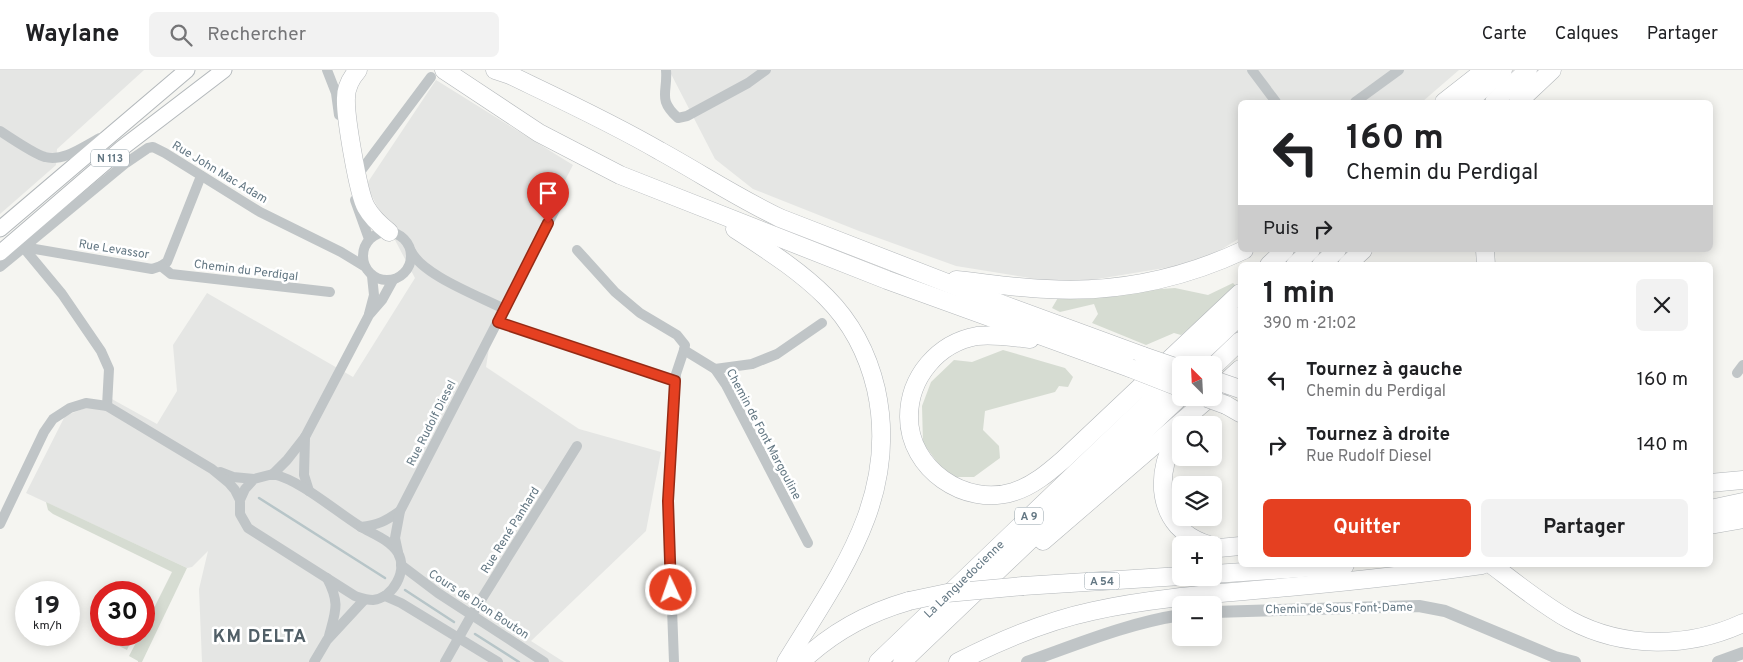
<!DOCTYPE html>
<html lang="fr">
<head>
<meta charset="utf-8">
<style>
  body { margin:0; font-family:Overpass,sans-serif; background:#f2f2f2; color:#202124; height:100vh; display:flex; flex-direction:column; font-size:19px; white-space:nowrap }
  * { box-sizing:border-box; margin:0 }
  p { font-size:16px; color:#757577 }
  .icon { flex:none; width:28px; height:28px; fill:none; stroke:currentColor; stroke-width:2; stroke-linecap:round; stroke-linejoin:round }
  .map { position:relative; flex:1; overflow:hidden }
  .drawer { position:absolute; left:1238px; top:192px; width:475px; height:305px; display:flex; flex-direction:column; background:#fff; border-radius:8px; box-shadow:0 2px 12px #0003 }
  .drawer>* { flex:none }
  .hud { position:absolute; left:1238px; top:30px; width:475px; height:152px; border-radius:8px; box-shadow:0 2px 12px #0003; background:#fff; color:#202124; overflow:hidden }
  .needle { width:32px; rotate:336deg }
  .tools { position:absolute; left:1172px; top:286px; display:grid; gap:10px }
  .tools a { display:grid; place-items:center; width:50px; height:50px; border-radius:8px; background:#fff; box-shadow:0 2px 12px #0003; font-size:25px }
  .speed { position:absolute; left:15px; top:511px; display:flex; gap:10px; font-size:25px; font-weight:700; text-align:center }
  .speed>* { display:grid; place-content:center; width:65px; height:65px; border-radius:50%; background:#fff; box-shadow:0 2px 12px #0003; line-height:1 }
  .speed small { font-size:12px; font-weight:400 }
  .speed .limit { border:8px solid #d22; background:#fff; color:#111 }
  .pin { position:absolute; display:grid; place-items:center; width:42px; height:42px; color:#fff; margin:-51px -21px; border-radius:50% 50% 50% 0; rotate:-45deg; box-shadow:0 0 5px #0007 }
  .pin .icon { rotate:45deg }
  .me { position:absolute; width:55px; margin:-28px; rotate:357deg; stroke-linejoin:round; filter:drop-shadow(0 0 4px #0008) }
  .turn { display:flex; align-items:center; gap:18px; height:105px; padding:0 25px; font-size:22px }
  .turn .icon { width:65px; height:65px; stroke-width:2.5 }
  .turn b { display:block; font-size:35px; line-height:42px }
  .then { display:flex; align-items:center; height:48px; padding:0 25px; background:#0003; gap:10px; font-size:19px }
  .round { display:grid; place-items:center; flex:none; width:52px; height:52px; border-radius:8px; background:#f2f2f2 }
  .head { display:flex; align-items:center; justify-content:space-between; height:85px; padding:0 25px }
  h1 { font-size:30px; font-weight:700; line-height:38px }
  .primary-button { display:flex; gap:10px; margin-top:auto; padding:10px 25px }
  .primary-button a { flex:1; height:58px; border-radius:8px; background:#e54021; color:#fff; font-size:20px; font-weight:700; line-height:58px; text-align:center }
  .primary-button a+a { background:#f2f2f2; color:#202124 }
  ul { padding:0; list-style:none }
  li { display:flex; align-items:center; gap:15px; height:65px; padding:0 25px }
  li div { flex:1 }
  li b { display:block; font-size:19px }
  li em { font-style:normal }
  header { display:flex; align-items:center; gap:30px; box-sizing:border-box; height:70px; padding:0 25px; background:#fff; border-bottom:1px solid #e0e0e0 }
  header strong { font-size:24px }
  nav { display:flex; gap:28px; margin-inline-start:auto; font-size:18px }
  .search { width:350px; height:45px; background:#f2f2f2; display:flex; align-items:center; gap:12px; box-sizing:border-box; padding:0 18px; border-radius:8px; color:#757577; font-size:19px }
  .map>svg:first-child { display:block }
  .built { fill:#e5e6e4 }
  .green { fill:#d6dcd2 }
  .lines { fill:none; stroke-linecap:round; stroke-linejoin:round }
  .stream { stroke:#b7c5c8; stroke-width:2.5 }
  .primary-casing { stroke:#b3b8bb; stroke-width:17 }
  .motorway-casing { stroke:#b3b7ba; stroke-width:19 }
  .minor { stroke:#c0c5c7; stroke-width:10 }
  .tertiary { stroke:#c0c5c7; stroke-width:12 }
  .primary { stroke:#fff; stroke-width:15 }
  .motorway { stroke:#fff; stroke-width:18 }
  .motorway-bridge-casing { stroke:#b3b7ba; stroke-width:19; stroke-linecap:butt }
  .motorway-bridge { stroke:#fff; stroke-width:18 }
  .route-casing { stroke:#952a15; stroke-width:12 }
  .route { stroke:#e54021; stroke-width:9 }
  .labels { text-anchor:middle; stroke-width:5; stroke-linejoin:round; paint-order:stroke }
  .shield { fill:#fff; stroke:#92a0a8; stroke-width:1 }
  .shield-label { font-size:11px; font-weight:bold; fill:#637783 }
  .street-label { font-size:12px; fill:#637783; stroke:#fff }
  .district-label { font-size:18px; font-weight:bold; letter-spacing:1px; fill:#515f67; stroke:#fff }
</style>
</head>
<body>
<header>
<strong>Waylane</strong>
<div class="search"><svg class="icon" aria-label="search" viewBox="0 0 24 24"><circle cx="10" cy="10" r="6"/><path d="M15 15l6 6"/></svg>Rechercher</div>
<nav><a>Carte</a><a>Calques</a><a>Partager</a></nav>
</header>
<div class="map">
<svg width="1743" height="592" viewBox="0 0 1743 592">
  <rect width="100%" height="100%" fill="#f5f5f1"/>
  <!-- built -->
  <g class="built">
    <polygon points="0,0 144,0 57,79 56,95 0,144"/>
    <polygon points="669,0 1459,0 1422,32 1240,32 1240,168 1201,192 1067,214 956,196 859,161 753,119 715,89"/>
    <polygon points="436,10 573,95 494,247 486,297 579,359 661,382 646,461 531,571 564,592 202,592 199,519 208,481 192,497 187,498 26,423 65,346 110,328 157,354 177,321 173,275 207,223 353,307 415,208 366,115"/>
  </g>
  <!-- green -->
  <g class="green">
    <polygon points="1233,213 1236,216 1230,223 1181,265 1174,263 1146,275 1092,253 1098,244 1094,234 1060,242 1052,238 1059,226 1175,218 1208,225"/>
    <polygon points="1003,280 1065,298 1073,307 1068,317 1059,316 1055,322 985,341 983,360 999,376 1000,388 974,407 948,407 923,373 922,336 931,312 954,290 972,292"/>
    <polygon points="46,432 187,498 142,592 138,592 138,591 129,586 140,565 144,565 144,558 172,502 53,444 48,440"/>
    <polygon points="117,565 134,565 127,580 113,573"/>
  </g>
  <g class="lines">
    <!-- stream -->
    <g class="stream">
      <polyline points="259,428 385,508"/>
      <polyline points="405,520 454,552"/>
      <polyline points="475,564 519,592"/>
    </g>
    <!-- primary casing -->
    <g class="primary-casing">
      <g id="primary">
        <polyline points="0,159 187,0"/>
        <polyline points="0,183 122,78 224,0"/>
      </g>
    </g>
    <!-- motorway casing -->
    <g class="motorway-casing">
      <g id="motorway">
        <path d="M358,0C351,8 346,17 346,28C345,45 358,123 366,137C372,148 380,155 389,162"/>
        <polyline points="444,0 539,63 620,105 887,210 1130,298"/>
        <path d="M495,0L510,5C560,29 612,53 660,81C700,103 738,128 780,148L1004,235L1143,286"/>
        <polyline points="1444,32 1485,0"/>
        <polyline points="1468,32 1503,0"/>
        <polyline points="1494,32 1528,0"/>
        <polyline points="1518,32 1552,0"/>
        <path d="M735,159C767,180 799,200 826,227C851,252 868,285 876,319C900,427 839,505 786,592"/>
        <polyline points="1485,180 1486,195"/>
        <polyline points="1269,195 1285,180"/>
        <polyline points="1295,195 1311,180"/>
        <polyline points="1321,195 1337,180"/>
        <polyline points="1347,195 1363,180"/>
        <path d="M956,210C986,213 1017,218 1047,219C1116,223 1182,209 1244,180"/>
        <path d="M1030,269C1012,267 994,264 977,266C938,273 909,307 909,347C909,399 965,437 1013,422C1033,416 1049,402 1064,389L1240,223"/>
        <polyline points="1188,295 1240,246"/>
        <polyline points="1214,296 1240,271"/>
        <polyline points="1214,323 1240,299"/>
        <polyline points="1226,335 1240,343"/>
        <path d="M1181,360C1152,400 1155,459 1209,475"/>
        <polyline points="1710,413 1743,410"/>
        <polyline points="1710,439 1743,432"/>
        <polyline points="1710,455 1743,449"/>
        <polyline points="1043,471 1209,328"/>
        <polyline points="1214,476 1219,478 1240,476"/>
        <path d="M1492,495C1517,514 1543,535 1570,550C1624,579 1689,578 1743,553"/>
        <polyline points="1214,504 1345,495"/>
        <polyline points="1023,516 1181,506"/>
        <path d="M801,592C832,562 867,543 909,531"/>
        <polyline points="878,592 1179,304"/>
        <polyline points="902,592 1181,326"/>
        <path d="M958,592C1001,570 1046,551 1093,541C1157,527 1224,523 1289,517C1353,511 1418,504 1482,495"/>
      </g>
    </g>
    <!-- minor -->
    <g class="minor">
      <polyline points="327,0 336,23 339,45"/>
      <path d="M666,0C668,23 657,29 678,48L687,46L748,13L766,0"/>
      <polyline points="1252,0 1276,32"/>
      <polyline points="1355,32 1399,0"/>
      <path d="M0,61C9,67 36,85 45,87C64,92 84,76 100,68"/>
      <polyline points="357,106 431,7"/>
      <polyline points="355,130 369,169"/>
      <circle cx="387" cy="186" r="24"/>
      <polyline points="23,177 152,199 161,196 167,192 201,106"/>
      <polyline points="23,177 62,224 101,281 109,299 107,336"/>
      <polyline points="577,180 615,222 640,243 677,265 685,275 684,280 676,304 668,431 674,592"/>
      <path d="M411,181C422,205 479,226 504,239L558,134"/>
      <polyline points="161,196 171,204 330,222"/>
      <polyline points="0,197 126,93 148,78 153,77 165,83 260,142 341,182 364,196"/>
      <polyline points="369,244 374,225 372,206"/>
      <polyline points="498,252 675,311"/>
      <polyline points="684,280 715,299 726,315 808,473"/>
      <polyline points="715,299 752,294 777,284 822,253"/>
      <polyline points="1737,303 1743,295"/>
      <polyline points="305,367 304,405 309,421"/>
      <polyline points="220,402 233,407 254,409"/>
      <path d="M273,404C302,411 335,441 361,457C373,464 390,470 398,483C408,501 393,528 373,530C366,530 361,528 355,526L248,458L240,444V430L245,419L254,409Z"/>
      <polyline points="273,404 287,390 305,367 369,245 382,230 393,210"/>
      <polyline points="0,454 44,362 53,349 70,338 86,333 107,336 212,399 229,413 235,420 240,430"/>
      <path d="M361,457C378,455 386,451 400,441"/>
      <polyline points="398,482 395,468 400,441 504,239"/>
      <polyline points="401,495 438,523 544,592"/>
      <path d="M327,508C340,533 336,540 329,566"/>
      <polyline points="385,526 401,533 498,592"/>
      <polyline points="314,592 327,570 364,530"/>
      <polyline points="445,592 471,546 577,376"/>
    </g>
    <!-- tertiary -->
    <g class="tertiary">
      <polyline points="1214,542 1419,536 1445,541 1555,587 1575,592"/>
      <path d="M1027,592C1078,574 1128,553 1181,545"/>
      <polyline points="1718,592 1743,583"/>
    </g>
    <!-- primary -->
    <use href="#primary" class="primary"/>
    <!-- motorway -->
    <use href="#motorway" class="motorway"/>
    <!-- motorway-bridge casing -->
    <g class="motorway-bridge-casing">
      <g id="motorway-bridge">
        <polyline points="1143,286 1181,299"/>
        <polyline points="1130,298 1181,318"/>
        <polyline points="1214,310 1240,319"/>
        <polyline points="1207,328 1226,335"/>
        <polyline points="909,531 947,523 1023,516"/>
      </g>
    </g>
    <!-- motorway-bridge -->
    <use href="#motorway-bridge" class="motorway-bridge"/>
  </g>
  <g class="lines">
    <!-- route casing -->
    <g class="route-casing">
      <polyline id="route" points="548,153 498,252 675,311 668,431 671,520"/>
    </g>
    <!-- route -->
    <use href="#route" class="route"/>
  </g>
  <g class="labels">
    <!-- shield labels -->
    <g class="shield">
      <rect x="91" y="79.5" width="38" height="17" rx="4"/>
      <rect x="1015" y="437.5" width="28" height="17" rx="4"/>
      <rect x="1084.5" y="502.5" width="35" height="17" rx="4"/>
    </g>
    <g class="shield-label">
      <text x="110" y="92">N 113</text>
      <text x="1029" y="450">A 9</text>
      <text x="1102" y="515">A 54</text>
    </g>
    <!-- street labels -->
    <g class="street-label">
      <text transform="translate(220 102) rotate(31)" y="4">Rue John Mac Adam</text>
      <text transform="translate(114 179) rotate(9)" y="4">Rue Levassor</text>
      <text transform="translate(246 200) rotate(7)" y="4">Chemin du Perdigal</text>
      <text transform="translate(431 353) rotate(-63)" y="4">Rue Rudolf Diesel</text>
      <text transform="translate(764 364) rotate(62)" y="4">Chemin de Font Margouline</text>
      <text transform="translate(510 460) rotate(-58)" y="4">Rue René Panhard</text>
      <text transform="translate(964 509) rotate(-44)" y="4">La Languedocienne</text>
      <text transform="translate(479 534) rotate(33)" y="4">Cours de Dion Bouton</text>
      <text transform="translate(1339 538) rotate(-1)" y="4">Chemin de Sous Font-Dame</text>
    </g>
    <!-- district labels -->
    <g class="district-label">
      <text x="260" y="572">KM DELTA</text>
    </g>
  </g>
</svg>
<div class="tools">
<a><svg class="needle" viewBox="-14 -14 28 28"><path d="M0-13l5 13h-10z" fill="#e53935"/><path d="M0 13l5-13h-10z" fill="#757577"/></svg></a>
<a><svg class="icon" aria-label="search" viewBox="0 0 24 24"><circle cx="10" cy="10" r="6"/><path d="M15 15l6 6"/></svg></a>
<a><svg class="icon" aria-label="layers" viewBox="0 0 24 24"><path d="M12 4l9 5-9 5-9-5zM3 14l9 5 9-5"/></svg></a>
<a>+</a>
<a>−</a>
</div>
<div class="speed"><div>19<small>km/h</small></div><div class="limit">30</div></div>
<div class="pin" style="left:548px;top:153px;background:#d93025"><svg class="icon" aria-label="arrive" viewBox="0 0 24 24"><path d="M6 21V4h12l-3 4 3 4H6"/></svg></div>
<svg class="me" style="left:671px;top:520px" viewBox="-20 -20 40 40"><circle r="17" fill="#e54021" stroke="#fff" stroke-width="3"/><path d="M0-11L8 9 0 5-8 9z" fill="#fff"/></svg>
<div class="hud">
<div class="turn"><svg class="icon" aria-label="left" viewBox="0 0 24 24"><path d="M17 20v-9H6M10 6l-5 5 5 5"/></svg><div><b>160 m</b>Chemin du Perdigal</div></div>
<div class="then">Puis<svg class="icon" aria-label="right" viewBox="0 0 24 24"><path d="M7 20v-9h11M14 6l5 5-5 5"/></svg></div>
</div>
<section class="drawer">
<div class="head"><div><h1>1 min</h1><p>390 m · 21:02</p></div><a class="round"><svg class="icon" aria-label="close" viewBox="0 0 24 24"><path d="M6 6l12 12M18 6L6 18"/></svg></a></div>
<ul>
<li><svg class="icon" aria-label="left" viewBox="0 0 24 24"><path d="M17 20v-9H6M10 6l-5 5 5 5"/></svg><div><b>Tournez à gauche</b><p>Chemin du Perdigal</p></div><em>160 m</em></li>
<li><svg class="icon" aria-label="right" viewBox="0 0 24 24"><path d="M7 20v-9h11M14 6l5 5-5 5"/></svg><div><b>Tournez à droite</b><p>Rue Rudolf Diesel</p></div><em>140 m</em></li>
</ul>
<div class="primary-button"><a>Quitter</a><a>Partager</a></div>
</section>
</div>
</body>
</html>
